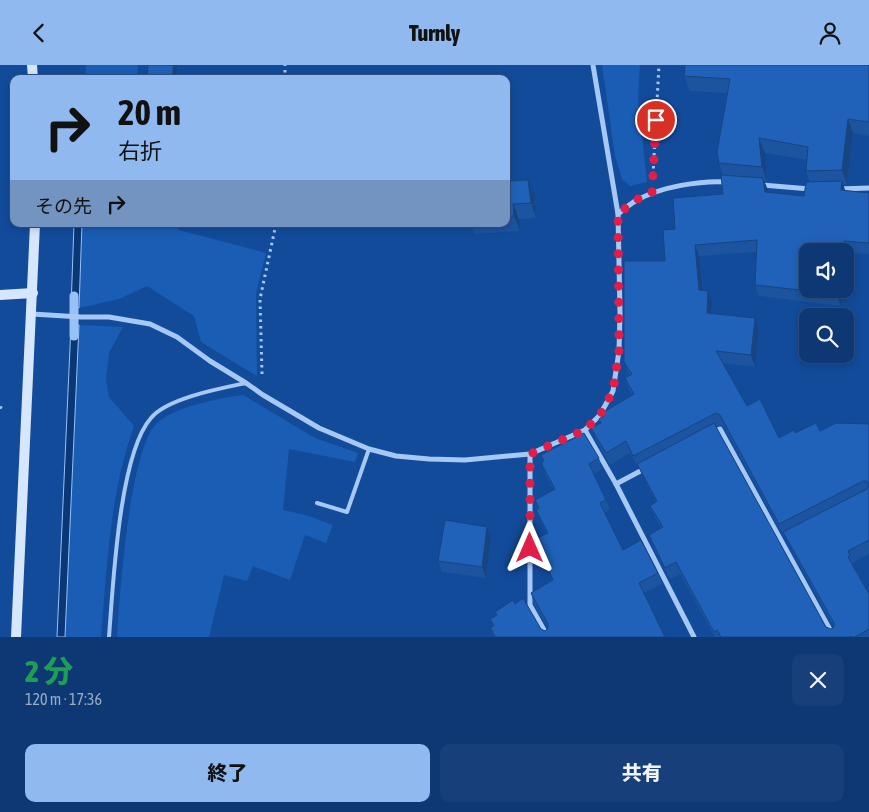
<!DOCTYPE html>
<html lang="ja">
<head>
<meta charset="utf-8">
<style>
  body { margin:0; font-family:"Asap Condensed","Noto Sans JP",sans-serif; background:#173f79; color:#f1f3f6; height:100vh; display:flex; flex-direction:column; font-size:19px; white-space:nowrap }
  * { box-sizing:border-box; margin:0 }
  p { font-size:16px; color:#9bacc5 }
  .icon { flex:none; width:28px; height:28px; fill:none; stroke:currentColor; stroke-width:2; stroke-linecap:round; stroke-linejoin:round }
  .map { position:relative; height:572px; overflow:hidden }
  .panel { display:flex; flex-direction:column; background:#0e3874; flex:1 }
  .panel>* { flex:none }
  .top-card { position:absolute; left:10px; top:10px; width:500px; height:152px; border-radius:10px; box-shadow:0 2px 8px #0003,0 0 0 1px #2e5286; background:#90b9f0; color:#111; overflow:hidden }
  .controls { position:absolute; left:799px; top:178px; display:grid; gap:10px }
  .controls a { display:grid; place-items:center; width:55px; height:55px; border-radius:10px; background:#0e3874; box-shadow:0 2px 8px #0003,0 0 0 1px #2e5286; font-size:25px }
  .pin { position:absolute; display:grid; place-items:center; width:42px; height:42px; color:#fff; margin:-21px; border:2px solid #fff; border-radius:50%; box-shadow:0 1px 5px #0007 }
  .me { position:absolute; width:55px; margin:-28px; rotate:0deg; stroke-linejoin:round; filter:drop-shadow(0 0 4px #0008) }
  .turn { display:flex; align-items:center; gap:18px; height:105px; padding:0 25px; font-size:22px }
  .turn .icon { width:65px; height:65px; stroke-width:2.5 }
  .turn b { display:block; font-size:35px; line-height:42px }
  .then { display:flex; align-items:center; height:48px; padding:0 25px; background:#0003; gap:10px; font-size:19px }
  .round { display:grid; place-items:center; flex:none; width:52px; height:52px; border-radius:10px; background:#173f79 }
  .head { display:flex; align-items:center; justify-content:space-between; height:85px; padding:0 25px }
  h1 { font-size:30px; font-weight:800; line-height:38px; color:#1e9e55 }
  .cta { display:flex; gap:10px; margin-top:auto; padding:10px 25px }
  .cta a { flex:1; height:58px; border-radius:10px; background:#90b9f0; color:#111; font-size:20px; font-weight:800; line-height:58px; text-align:center }
  .cta a+a { background:#173f79; color:#f1f3f6 }
  header { display:flex; justify-content:space-between; align-items:center; height:65px; padding:0 25px; background:#90b9f0; color:#111; font-size:22px; font-weight:800 }
  .map>svg:first-child { display:block }
  .green { fill:#1a5db5 }
  .water { fill:#0b3776; stroke:#98c2f7 }
  .lines { fill:none; stroke-linecap:round; stroke-linejoin:round }
  .stream { stroke:#98c2f7; stroke-width:9 }
  .path { stroke:#a6c8f4; stroke-width:3; stroke-dasharray:2.5 4; stroke-linecap:butt }
  .lane { stroke:#a6c8f4; stroke-width:4 }
  .street { stroke:#a6c8f4; stroke-width:5 }
  .secondary { stroke:#d5e6fd; stroke-width:10 }
  .wall { fill:#1c549f; fill-rule:evenodd }
  .shaded-wall { fill:#164582 }
  .building { fill:#2062b9; stroke:#164582 }
  .route { stroke:#e11d48; stroke-width:9; stroke-dasharray:0 16.2 }
</style>
</head>
<body>
<header><svg class="icon" aria-label="back" viewBox="0 0 24 24"><path d="M15 5l-7 7 7 7"/></svg>Turnly<svg class="icon" aria-label="person" viewBox="0 0 24 24"><circle cx="12" cy="8" r="4"/><path d="M4 21q1-7 8-7t8 7"/></svg></header>
<div class="map">
<svg width="869" height="572" viewBox="0 0 869 572">
  <rect width="100%" height="100%" fill="#124b9a"/>
  <!-- green -->
  <g class="green">
    <polygon points="86,0 138,0 137,14 85,14"/>
    <polygon points="602,0 640,0 638,32 647,117 630,121 622,114 615,91"/>
    <polygon points="82,159 175,159 179,165 266,188 256,228 257,311 201,277 194,251 147,221 119,234 79,243"/>
    <path d="M79,260L123,262L109,288L106,314L109,332L134,361C110,427 107,502 101,572H65Z"/>
    <path d="M243,330L315,373L358,388L355,397L289,384L283,445L306,450L333,460L326,478L305,470L290,515L253,501L247,516L224,510L209,572H117C120,528 129,388 156,359C173,342 220,333 243,330Z"/>
  </g>
  <!-- water -->
  <g class="water">
    <polygon points="74,159 82,159 79,243 71,243"/>
    <polygon points="71,260 79,260 65,572 57,572"/>
  </g>
  <g class="lines">
    <!-- stream -->
    <polyline class="stream" points="74,231 74,271"/>
    <!-- path -->
    <g class="path">
      <polyline points="285,14 285,0"/>
      <polyline points="653,110 659,0"/>
      <polyline points="262,309 260,234 276,159"/>
      <polyline points="0,342 2,343"/>
    </g>
    <!-- lane -->
    <g class="lane">
      <polyline points="317,438 347,447 369,384"/>
      <path d="M109,572C113,521 119,389 151,353C167,333 222,323 246,318"/>
    </g>
    <!-- street -->
    <g class="street">
      <polyline points="761,120 810,124"/>
      <polyline points="838,124 869,123"/>
      <path d="M618,149C624,144 630,139 637,135C661,122 700,115 728,117"/>
      <polyline points="32,249 81,252 109,252 150,259 177,272 210,296 246,318 263,330 319,363 369,384 396,391 429,394 465,395 530,389 585,365 600,350 613,326 619,286 620,248 618,149 593,0"/>
      <polyline points="585,365 616,419 694,572"/>
      <polyline points="713,368 720,364 834,572"/>
      <polyline points="530,389 530,540 548,572"/>
      <polyline points="616,419 646,403"/>
    </g>
    <!-- secondary -->
    <g class="secondary">
      <polyline points="32,0 33,14"/>
      <polyline points="0,230 33,228"/>
      <polyline points="16,572 35,159"/>
    </g>
  </g>
  <!-- wall -->
  <g class="wall">
    <path d="M869,0V71L853,68L847,119L843,120L845,126L869,128V189L848,188L845,210V186L843,224L841,241L759,231L755,220L756,187L699,191L703,225L708,226L712,237V248L755,253L759,265L755,302L723,298L747,341L779,373L795,368L820,366L869,359V489L853,497L854,503L869,529V572H715L680,509L670,514L653,482L649,470L661,463L655,452L650,441L656,437L642,410L639,402L638,403L630,388L610,400L596,375L591,363L601,359L599,354L603,351L602,348L632,330L629,325L625,313L629,310L624,297L665,196L675,164L723,129V110L719,98L727,28L690,26L684,11ZM765,88L807,95L806,106L810,117L804,131L768,128L764,116H767ZM721,360L724,362L784,471L785,470L788,478L834,562L831,564L826,562L716,362Z"/>
    <polygon points="506,113 510,113 511,116 534,130 536,153 519,154 520,166 474,169 470,159 506,159"/>
    <polygon points="541,390 599,393 602,404 594,409 606,435 610,445 605,448 623,485 658,508 662,519 644,528 665,572 493,572 490,562 493,561 490,554 496,550 495,547 515,539 541,564 545,566 548,563 534,539 531,528 552,515 535,474 547,468 540,455 536,445 538,443 535,435 554,425 546,411 542,400 544,396"/>
    <polygon points="491,473 486,513 442,507 438,496"/>
  </g>
  <!-- shaded-wall -->
  <g class="shaded-wall">
    <polygon points="173,0 177,0 176,14 173,14"/>
    <polygon points="848,54 853,68 847,119 842,105"/>
    <polygon points="759,73 765,88 767,116 762,102"/>
    <polygon points="763,113 768,125 769,139 765,127"/>
    <polygon points="528,115 534,130 536,153 531,138"/>
    <polygon points="842,116 846,128 841,125"/>
    <polygon points="513,139 519,154 520,166 514,151"/>
    <polygon points="844,176 848,188 845,210 845,186 842,186"/>
    <polygon points="695,180 699,191 704,237 699,225"/>
    <polygon points="837,224 843,224 841,241 836,229"/>
    <polygon points="708,226 712,237 711,260 707,248"/>
    <polygon points="755,253 759,265 755,302 751,290"/>
    <polygon points="487,462 491,473 486,513 482,502"/>
  </g>
  <!-- building -->
  <g class="building">
    <polygon points="148,0 173,0 173,14 147,14"/>
    <polygon points="685,0 869,0 869,57 848,54 842,105 806,106 808,82 759,73 762,102 719,98 717,87 730,14 684,11"/>
    <polygon points="721,110 763,113 765,127 804,131 806,117 842,116 841,125 869,128 869,178 844,176 842,186 808,186 808,224 837,224 836,229 755,220 757,175 695,180 699,225 708,226 707,248 755,253 751,290 716,286 747,341 760,334 779,373 794,365 795,368 816,358 820,366 836,358 869,359 869,420 867,416 863,416 779,459 720,350 716,348 633,391 626,376 606,388 591,363 601,358 599,354 604,351 602,348 634,329 625,313 632,309 624,297 624,196 665,196 663,165 675,164 673,133 723,129"/>
    <polygon points="506,113 510,113 510,116 528,115 531,138 513,139 514,151 506,151"/>
    <polygon points="714,358 826,562 831,564 834,562 834,558 783,467 867,424 869,420 869,475 848,486 850,491 848,492 869,529 869,564 855,572 851,572 851,571 850,572 721,572 717,565 714,567 676,497 665,503 649,470 663,462 650,441 657,436 637,399"/>
    <polygon points="584,368 599,393 589,399 606,435 600,438 623,485 641,475 658,508 639,518 665,572 495,572 490,562 494,561 490,554 497,550 495,547 513,535 515,539 523,533 541,564 545,566 548,563 548,559 531,528 553,515 535,474 548,468 536,445 539,443 535,435 555,424 542,400 542,397 544,396 541,390"/>
    <polygon points="445,455 487,462 482,502 438,496"/>
  </g>
  <g class="lines">
    <!-- route -->
    <polyline class="route" points="530,483 530,389 585,365 600,350 613,326 619,286 619,267 618,149 636,135 652,128 656,55"/>
  </g>
</svg>
<div class="controls">
<a><svg class="icon" aria-label="sound" viewBox="0 0 24 24"><path d="M4 9h4l5-4v14l-5-4H4zM17 9q2 3 0 6"/></svg></a>
<a><svg class="icon" aria-label="search" viewBox="0 0 24 24"><circle cx="10" cy="10" r="6"/><path d="M15 15l6 6"/></svg></a>
</div>
<div class="pin" style="left:656px;top:55px;background:#d93025"><svg class="icon" aria-label="arrive" viewBox="0 0 24 24"><path d="M6 21V4h12l-3 4 3 4H6"/></svg></div>
<svg class="me" style="left:530px;top:483px" viewBox="-20 -20 40 40"><path d="M0-17L14 15 0 8-14 15z" fill="#e11d48" stroke="#fff" stroke-width="4"/></svg>
<div class="top-card">
<div class="turn"><svg class="icon" aria-label="right" viewBox="0 0 24 24"><path d="M7 20v-9h11M14 6l5 5-5 5"/></svg><div><b>20 m</b>右折</div></div>
<div class="then">その先<svg class="icon" aria-label="right" viewBox="0 0 24 24"><path d="M7 20v-9h11M14 6l5 5-5 5"/></svg></div>
</div>
</div>
<section class="panel">
<div class="head"><div><h1>2 分</h1><p>120 m · 17:36</p></div><a class="round"><svg class="icon" aria-label="close" viewBox="0 0 24 24"><path d="M6 6l12 12M18 6L6 18"/></svg></a></div>
<div class="cta"><a>終了</a><a>共有</a></div>
</section>
</body>
</html>
